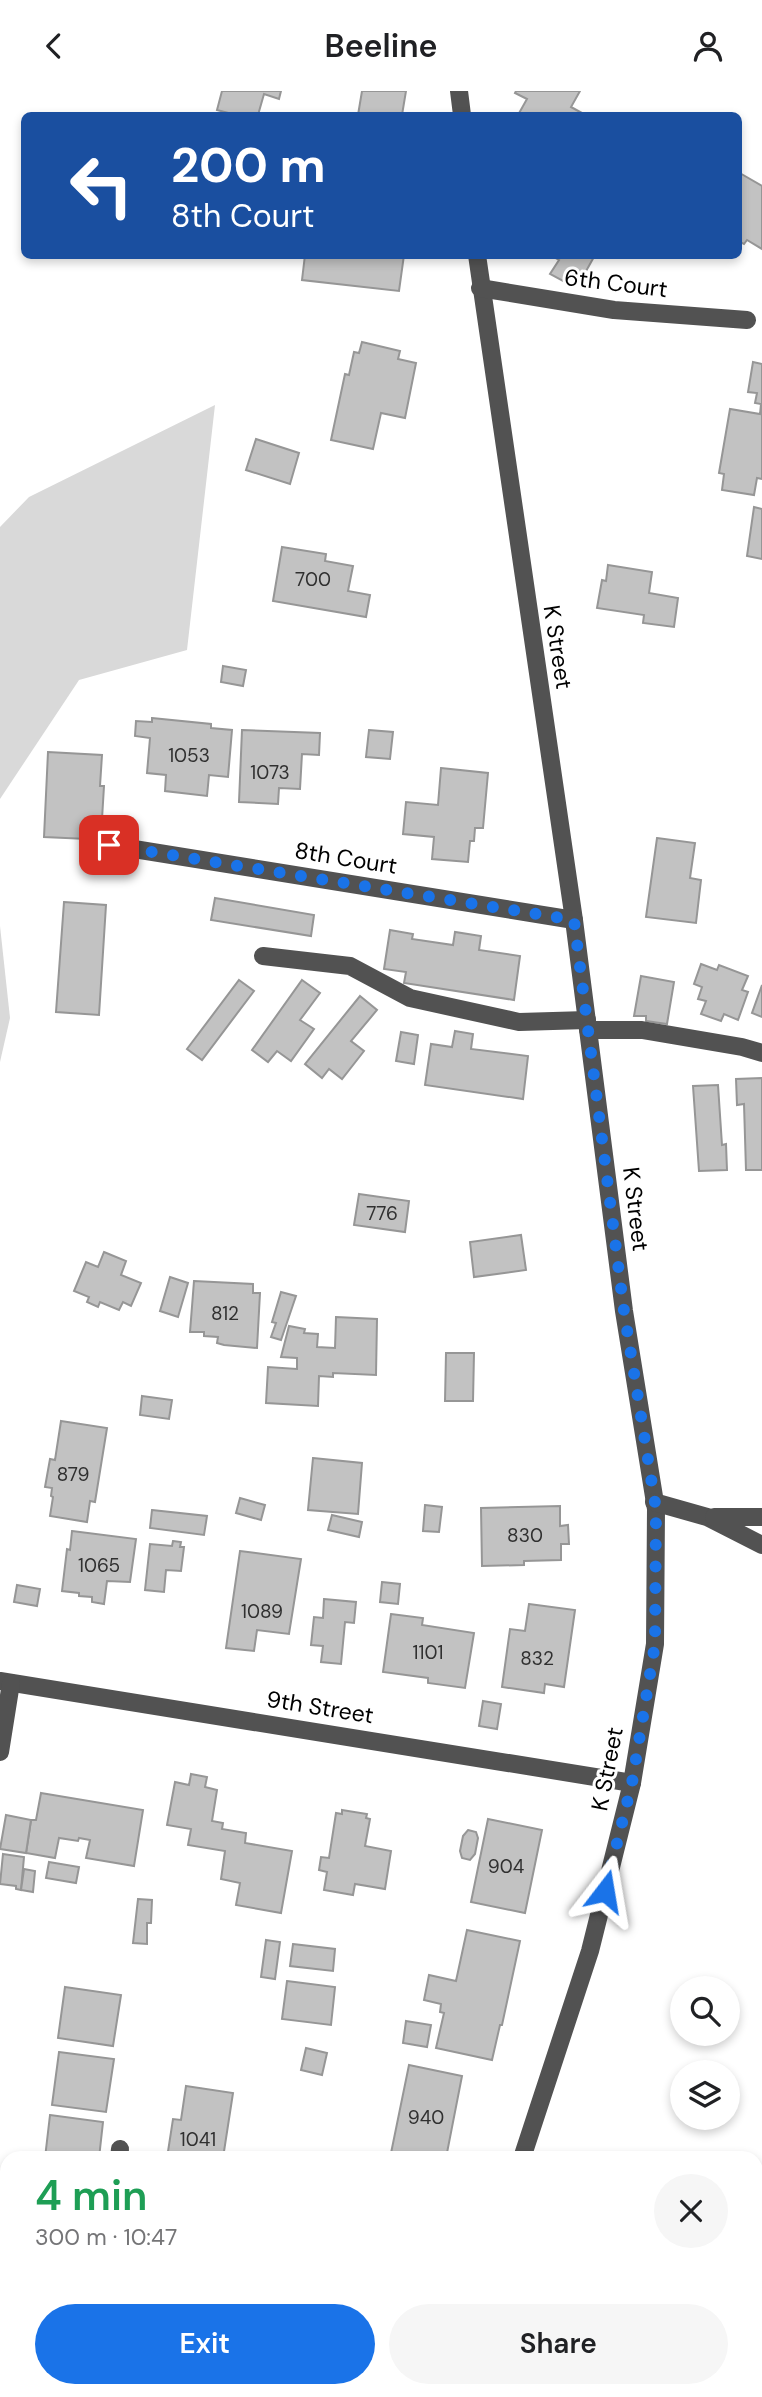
<!DOCTYPE html>
<html lang="en">
<head>
<meta charset="utf-8">
<style>
  body { margin:0; font-family:"DM Sans",sans-serif; background:#f6f6f6; color:#202124; height:100vh; display:flex; flex-direction:column; font-size:26px; white-space:nowrap }
  * { box-sizing:border-box; margin:0 }
  p { font-size:23px; color:#757577 }
  .icon { flex:none; width:38px; height:38px; fill:none; stroke:currentColor; stroke-width:2; stroke-linecap:round; stroke-linejoin:round }
  .map { position:relative; flex:1; overflow:hidden }
  .sheet { position:absolute; left:0px; top:2060px; width:763px; height:247px; display:flex; flex-direction:column; background:#fff; border-radius:21px 21px 0 0; box-shadow:0 4px 10px #0003 }
  .sheet>* { flex:none }
  .guide { position:absolute; left:21px; top:21px; width:721px; height:147px; border-radius:10px; box-shadow:0 4px 10px #0003; background:#1a4fa0; color:#fff; overflow:hidden }
  .controls { position:absolute; left:670px; top:1885px; display:grid; gap:14px }
  .controls a { display:grid; place-items:center; width:70px; height:70px; border-radius:50%; background:#fff; box-shadow:0 4px 10px #0003; font-size:35px }
  .pin { position:absolute; display:grid; place-items:center; width:60px; height:60px; color:#fff; margin:-30px; border-radius:14px; box-shadow:0 4px 10px #0006 }
  .me { position:absolute; width:77px; margin:-38px; rotate:14deg; stroke-linejoin:round; filter:drop-shadow(0 0 5px #0008) }
  .turn { display:flex; align-items:center; gap:24px; height:147px; padding:0 35px; font-size:32px }
  .turn .icon { width:91px; height:91px; stroke-width:2.5 }
  .turn b { display:block; font-size:49px; line-height:60px }
  .round { display:grid; place-items:center; flex:none; width:74px; height:74px; border-radius:37px; background:#f6f6f6 }
  .head { display:flex; align-items:center; justify-content:space-between; height:119px; padding:0 35px }
  h1 { font-size:42px; font-weight:600; line-height:52px; color:#1e9e55 }
  .action { display:flex; gap:14px; margin-top:auto; padding:14px 35px }
  .action a { flex:1; height:80px; border-radius:42px; background:#1a73e8; color:#fff; font-size:28px; font-weight:600; line-height:80px; text-align:center }
  .action a+a { background:#f6f6f6; color:#202124 }
  header { display:flex; justify-content:space-between; align-items:center; height:91px; padding:0 35px; background:#fff; font-size:32px; font-weight:600 }
  .map>svg:first-child { display:block }
  .green { fill:#d9d9d9 }
  .building { fill:#c2c2c2; stroke:#969696; stroke-width:2 }
  .lines { fill:none; stroke-linecap:round; stroke-linejoin:round }
  .minor { stroke:#525252; stroke-width:18 }
  .route { stroke:#1a73e8; stroke-width:12; stroke-dasharray:0 21.6 }
  .labels { text-anchor:middle; stroke-width:6; stroke-linejoin:round; paint-order:stroke }
  .number-label { font-size:19px; fill:#303030 }
  .street-label { font-size:23px; fill:#000; stroke:#fff }
</style>
</head>
<body>
<header><svg class="icon" aria-label="back" viewBox="0 0 24 24"><path d="M15 5l-7 7 7 7"/></svg>Beeline<svg class="icon" aria-label="person" viewBox="0 0 24 24"><circle cx="12" cy="8" r="4"/><path d="M4 21q1-7 8-7t8 7"/></svg></header>
<div class="map">
<svg width="762" height="2306" viewBox="0 0 762 2306">
  <rect width="100%" height="100%" fill="#fff"/>
  <!-- green -->
  <g class="green">
    <polygon points="215,314 187,559 79,589 0,708 0,436 29,406"/>
    <polygon points="0,835 10,927 0,971"/>
  </g>
  <!-- building -->
  <g class="building">
    <polygon points="222,0 281,0 279,8 264,3 258,24 236,24 217,19"/>
    <polygon points="362,0 406,0 402,24 358,24"/>
    <polygon points="516,0 580,0 571,16 582,22 581,24 518,24 527,8 515,2"/>
    <polygon points="738,81 762,95 762,158 747,149 744,153 738,150"/>
    <polygon points="305,164 404,164 399,200 302,189"/>
    <polygon points="550,164 595,164 585,182 570,178 563,190 550,183 559,169"/>
    <polygon points="362,251 400,260 398,268 416,272 405,327 381,322 373,358 331,349 345,283 349,284 354,261 359,262"/>
    <polygon points="753,271 762,273 762,388 757,387 754,404 722,399 724,383 719,382 730,318 760,323 761,313 755,312 757,302 748,301"/>
    <polygon points="256,348 299,362 290,393 246,379"/>
    <polygon points="754,416 762,418 762,468 747,465"/>
    <polygon points="282,456 326,463 325,470 353,475 348,500 370,504 366,526 273,510"/>
    <polygon points="608,474 652,481 649,502 678,507 674,536 643,532 644,524 597,517 602,489 606,490"/>
    <polygon points="223,575 246,579 243,595 221,591"/>
    <polygon points="152,627 211,633 211,637 232,639 228,686 209,684 207,705 165,700 166,684 147,682 150,647 135,645 136,630 152,631"/>
    <polygon points="242,639 320,642 319,664 302,663 300,698 279,697 278,713 239,711"/>
    <polygon points="369,639 393,641 390,668 366,666"/>
    <polygon points="48,661 102,664 100,695 104,695 102,728 87,728 87,748 44,746"/>
    <polygon points="441,677 488,682 483,737 475,737 474,750 470,750 468,771 432,768 434,746 403,743 406,711 438,714"/>
    <polygon points="657,747 695,752 690,787 701,789 696,832 646,826"/>
    <polygon points="215,807 314,824 311,845 211,829"/>
    <polygon points="64,811 106,814 99,924 56,921"/>
    <polygon points="390,839 413,843 412,848 453,854 455,841 481,845 479,859 520,865 514,909 404,892 406,881 384,878"/>
    <polygon points="701,873 717,879 719,874 748,885 742,899 748,901 738,929 724,923 721,930 701,923 706,910 698,908 702,896 694,893"/>
    <polygon points="641,885 674,891 667,933 646,930 646,925 634,925"/>
    <polygon points="239,889 254,900 202,969 187,958"/>
    <polygon points="302,889 320,902 300,929 314,938 291,970 277,960 268,971 252,959"/>
    <polygon points="762,894 762,926 752,922"/>
    <polygon points="360,905 377,919 351,950 364,960 342,988 329,978 322,987 305,973"/>
    <polygon points="455,940 473,943 471,958 528,965 523,1008 425,994 431,953 452,956"/>
    <polygon points="401,941 418,944 414,973 396,970"/>
    <polygon points="762,987 762,1079 746,1079 744,1013 737,1014 736,988"/>
    <polygon points="718,994 722,1054 726,1053 727,1079 699,1080 693,995"/>
    <polygon points="359,1103 409,1110 405,1141 354,1134"/>
    <polygon points="521,1144 526,1179 474,1186 470,1151"/>
    <polygon points="104,1161 126,1170 121,1184 141,1192 131,1215 123,1211 119,1219 100,1211 98,1216 87,1211 89,1206 74,1200 86,1171 98,1176"/>
    <polygon points="170,1186 188,1192 178,1226 160,1220"/>
    <polygon points="194,1190 253,1193 253,1202 260,1202 257,1257 224,1254 217,1252 218,1246 204,1245 204,1241 190,1241"/>
    <polygon points="281,1201 296,1205 281,1249 271,1246 276,1232 272,1231"/>
    <polygon points="336,1226 377,1228 376,1284 333,1282 333,1286 319,1285 318,1315 266,1312 268,1276 297,1278 297,1267 281,1266 289,1235 305,1238 304,1242 318,1243 317,1256 335,1257"/>
    <polygon points="446,1262 474,1262 473,1310 445,1310"/>
    <polygon points="142,1305 172,1309 169,1328 140,1324"/>
    <polygon points="61,1330 107,1337 95,1411 90,1410 87,1431 50,1425 53,1406 51,1405 52,1397 45,1396 50,1368 55,1369"/>
    <polygon points="313,1367 362,1372 358,1423 308,1419"/>
    <polygon points="240,1407 265,1414 261,1429 236,1422"/>
    <polygon points="425,1414 442,1416 439,1441 423,1440"/>
    <polygon points="560,1415 560,1435 568,1434 569,1453 561,1453 561,1469 524,1470 524,1474 482,1475 481,1417"/>
    <polygon points="152,1419 207,1425 204,1444 150,1437"/>
    <polygon points="332,1424 362,1431 359,1446 328,1439"/>
    <polygon points="72,1440 136,1448 130,1491 107,1490 104,1513 92,1511 92,1506 79,1505 79,1502 62,1500 67,1458 70,1459"/>
    <polygon points="173,1450 181,1451 180,1456 184,1456 181,1480 166,1479 164,1501 145,1499 150,1453 172,1455"/>
    <polygon points="240,1460 301,1468 289,1543 257,1539 254,1560 226,1557"/>
    <polygon points="382,1491 400,1493 398,1513 380,1511"/>
    <polygon points="17,1494 40,1498 37,1515 14,1511"/>
    <polygon points="324,1508 356,1511 354,1532 345,1531 341,1573 321,1571 323,1555 311,1554 314,1526 323,1527"/>
    <polygon points="529,1513 575,1519 564,1596 545,1593 544,1602 502,1596 510,1538 525,1540"/>
    <polygon points="391,1523 423,1527 422,1534 474,1542 465,1597 428,1592 428,1587 383,1581"/>
    <polygon points="483,1610 501,1613 497,1638 479,1635"/>
    <polygon points="191,1683 207,1686 205,1696 217,1699 212,1730 223,1732 222,1738 246,1742 245,1752 292,1760 281,1822 236,1814 240,1792 221,1788 225,1760 188,1754 191,1738 167,1734 175,1691 189,1694"/>
    <polygon points="41,1702 143,1719 134,1775 86,1767 90,1749 79,1747 78,1750 59,1747 55,1767 26,1762 31,1729 36,1729"/>
    <polygon points="342,1719 367,1723 366,1727 370,1728 365,1755 391,1760 385,1798 355,1793 353,1804 324,1799 327,1781 319,1779 321,1766 329,1767 336,1722 342,1723"/>
    <polygon points="6,1724 31,1729 26,1762 0,1758"/>
    <polygon points="488,1728 542,1739 525,1822 471,1811"/>
    <polygon points="468,1739 476,1741 478,1747 475,1763 470,1769 462,1767 460,1760 463,1745"/>
    <polygon points="3,1763 24,1766 21,1799 16,1798 16,1795 0,1793"/>
    <polygon points="49,1771 79,1776 76,1792 46,1787"/>
    <polygon points="24,1778 35,1780 33,1801 21,1799"/>
    <polygon points="138,1808 152,1809 151,1832 147,1832 147,1853 133,1852"/>
    <polygon points="467,1839 520,1850 502,1934 500,1934 492,1969 436,1957 444,1922 440,1921 441,1913 424,1909 429,1884 456,1890"/>
    <polygon points="266,1849 280,1851 275,1888 261,1886"/>
    <polygon points="293,1853 335,1858 333,1880 290,1875"/>
    <polygon points="287,1890 335,1896 331,1934 282,1928"/>
    <polygon points="65,1896 121,1904 113,1955 58,1947"/>
    <polygon points="406,1930 431,1934 427,1956 403,1952"/>
    <polygon points="306,1957 327,1962 322,1984 301,1979"/>
    <polygon points="59,1961 114,1968 106,2021 52,2014"/>
    <polygon points="409,1974 462,1985 446,2067 390,2067"/>
    <polygon points="186,1995 233,2002 223,2067 167,2067 173,2028 181,2029"/>
    <polygon points="50,2024 103,2031 99,2067 45,2067"/>
    <polygon points="756,2175 762,2176 762,2230 756,2229"/>
  </g>
  <g class="lines">
    <!-- minor -->
    <g class="minor">
      <polyline points="459,0 462,24"/>
      <polyline points="477,164 574,829 624,1220 656,1418 655,1553 632,1692 590,1860 522,2067"/>
      <polyline points="480,197 614,219 747,229"/>
      <polyline points="109,754 574,829"/>
      <polyline points="263,865 350,875 410,907 519,931 587,929"/>
      <polyline points="588,939 642,939 742,956 762,962"/>
      <polyline points="654,1411 707,1426 762,1454"/>
      <polyline points="714,1426 762,1426"/>
      <polyline points="0,1590 632,1692"/>
      <polyline points="0,1661 11,1592"/>
      <polyline points="119,2067 120,2058"/>
      <polyline points="0,2272 7,2273"/>
      <polyline points="176,2300 218,2306"/>
      <polyline points="439,2306 441,2300"/>
    </g>
  </g>
  <g class="lines">
    <!-- route -->
    <polyline class="route" points="109,754 574,829 624,1220 656,1418 655,1553 632,1692 605,1800"/>
  </g>
  <g class="labels">
    <!-- number labels -->
    <g class="number-label">
      <text x="313" y="495">700</text>
      <text x="189" y="671">1053</text>
      <text x="270" y="688">1073</text>
      <text x="382" y="1129">776</text>
      <text x="225" y="1229">812</text>
      <text x="73" y="1390">879</text>
      <text x="525" y="1451">830</text>
      <text x="99" y="1481">1065</text>
      <text x="262" y="1527">1089</text>
      <text x="428" y="1568">1101</text>
      <text x="537" y="1574">832</text>
      <text x="506" y="1782">904</text>
      <text x="426" y="2033">940</text>
      <text x="198" y="2055">1041</text>
    </g>
    <!-- street labels -->
    <g class="street-label">
      <text transform="translate(616 192) rotate(7)" y="8">6th Court</text>
      <text transform="translate(558 556) rotate(81)" y="8">K Street</text>
      <text transform="translate(346 767) rotate(9)" y="8">8th Court</text>
      <text transform="translate(636 1118) rotate(83)" y="8">K Street</text>
      <text transform="translate(320 1616) rotate(9)" y="8">9th Street</text>
      <text transform="translate(607 1678) rotate(-79)" y="8">K Street</text>
    </g>
  </g>
</svg>
<div class="controls">
<a><svg class="icon" aria-label="search" viewBox="0 0 24 24"><circle cx="10" cy="10" r="6"/><path d="M15 15l6 6"/></svg></a>
<a><svg class="icon" aria-label="layers" viewBox="0 0 24 24"><path d="M12 4l9 5-9 5-9-5zM3 14l9 5 9-5"/></svg></a>
</div>
<div class="pin" style="left:109px;top:754px;background:#d93025"><svg class="icon" aria-label="arrive" viewBox="0 0 24 24"><path d="M6 21V4h12l-3 4 3 4H6"/></svg></div>
<svg class="me" style="left:605px;top:1800px" viewBox="-20 -20 40 40"><path d="M0-17L14 15 0 8-14 15z" fill="#1a73e8" stroke="#fff" stroke-width="4"/></svg>
<div class="guide">
<div class="turn"><svg class="icon" aria-label="left" viewBox="0 0 24 24"><path d="M17 20v-9H6M10 6l-5 5 5 5"/></svg><div><b>200 m</b>8th Court</div></div>
</div>
<section class="sheet">
<div class="head"><div><h1>4 min</h1><p>300 m · 10:47</p></div><a class="round"><svg class="icon" aria-label="close" viewBox="0 0 24 24"><path d="M6 6l12 12M18 6L6 18"/></svg></a></div>
<div class="action"><a>Exit</a><a>Share</a></div>
</section>
</div>
</body>
</html>
